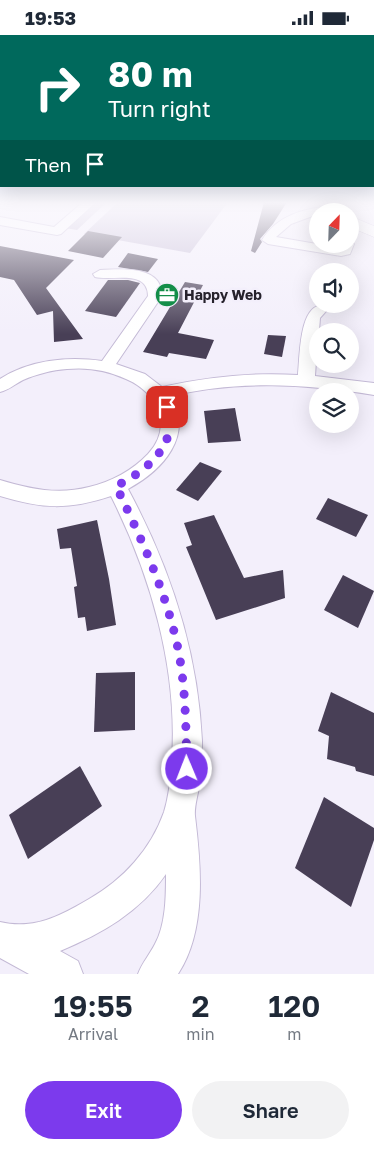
<!DOCTYPE html>
<html lang="en">
<head>
<meta charset="utf-8">
<style>
  body { margin:0; font-family:"Golos Text",sans-serif; background:#f2f2f3; color:#1f2937; height:100vh; display:flex; flex-direction:column; font-size:19px; white-space:nowrap }
  * { box-sizing:border-box; margin:0 }
  p { font-size:16px; color:#747a83 }
  .icon { flex:none; width:28px; height:28px; fill:none; stroke:currentColor; stroke-width:2; stroke-linecap:round; stroke-linejoin:round }
  .map { position:relative; height:939px; overflow:hidden }
  .details { display:flex; flex-direction:column; background:#fff; flex:1 }
  .details>* { flex:none }
  .top-card { position:absolute; left:0px; top:0px; width:375px; height:152px; box-shadow:0 5px 20px #0002; background:#00695c; color:#fff; overflow:hidden }
  .needle { width:32px; rotate:23deg }
  .fabs { position:absolute; left:309px; top:168px; display:grid; gap:10px }
  .fabs a { display:grid; place-items:center; width:50px; height:50px; border-radius:50%; background:#fff; box-shadow:0 5px 20px #0002; font-size:25px }
  .pin { position:absolute; display:grid; place-items:center; width:42px; height:42px; color:#fff; margin:-21px; border-radius:10px; box-shadow:0 2px 8px #0006 }
  .me { position:absolute; width:55px; margin:-28px; rotate:359deg; stroke-linejoin:round; filter:drop-shadow(0 0 4px #0008) }
  .turn { display:flex; align-items:center; gap:18px; height:105px; padding:0 25px; font-size:22px }
  .turn .icon { width:65px; height:65px; stroke-width:2.5 }
  .turn b { display:block; font-size:35px; line-height:42px }
  .then { display:flex; align-items:center; height:48px; padding:0 25px; background:#0003; gap:10px; font-size:19px }
  .eta { display:flex; justify-content:space-evenly; align-items:center; height:85px; text-align:center }
  .eta b { font-size:30px; font-weight:600; line-height:35px }
  .cta { display:flex; gap:10px; margin-top:auto; padding:10px 25px }
  .cta a { flex:1; height:58px; border-radius:30px; background:#7c3aed; color:#fff; font-size:20px; font-weight:600; line-height:58px; text-align:center }
  .cta a+a { background:#f2f2f3; color:#1f2937 }
  .status { display:flex; justify-content:space-between; align-items:center; height:35px; padding:0 25px; background:#fff; direction:ltr }
  .status svg { height:14px; fill:currentColor }
  .map>svg:first-child { display:block }
  .green { fill:#c8bfd8 }
  .building { fill:#483f56 }
  .lines { fill:none; stroke-linecap:round; stroke-linejoin:round }
  .street-casing { stroke:#c3b9d5; stroke-width:2 }
  .secondary-casing { stroke:#c3b9d5; stroke-width:1 }
  .street { fill:#fff; fill-rule:evenodd }
  .secondary { fill:#fff; fill-rule:evenodd }
  .route { stroke:#7c3aed; stroke-width:9; stroke-dasharray:0 16.2 }
  .labels { text-anchor:middle; stroke-width:5; stroke-linejoin:round; paint-order:stroke }
  .far-poi-label { font-size:14px; font-weight:bold; fill:#26222c; stroke:#f3effb; text-anchor:start }
</style>
</head>
<body>
<div class="status"><b>19:53</b><svg viewBox="0 0 49 12"><path d="M0 12V9h3v3zM5 12V6h3v6zM10 12V3h3v9zM15 12V0h3v12zM26 1h20v11H26zM47 4h2v5h-2z"/></svg></div>
<div class="map">
<svg width="374" height="939" viewBox="0 0 374 939">
  <rect width="100%" height="100%" fill="#f3effb"/>
  <!-- green -->
  <g class="green">
    <polygon points="95,167 107,167 77,195 65,193"/>
    <polygon points="118,167 228,167 190,218 84,199"/>
  </g>
  <!-- building -->
  <g class="building">
    <polygon points="264,167 287,167 273,189 260,204 262,207 255,218 251,216"/>
    <polygon points="88,196 122,202 103,223 68,216"/>
    <polygon points="0,211 74,225 46,253 83,304 54,307 53,276 37,280 14,245 0,242"/>
    <polygon points="128,218 158,224 148,237 118,232"/>
    <polygon points="108,245 128,245 140,248 116,282 85,276"/>
    <polygon points="185,247 203,250 178,298 214,305 206,324 169,318 167,322 143,317"/>
    <polygon points="268,300 286,301 282,322 264,319"/>
    <polygon points="235,373 241,406 208,408 204,376"/>
    <polygon points="200,427 222,436 198,466 176,455"/>
    <polygon points="328,463 368,480 356,502 316,484"/>
    <polygon points="214,480 244,543 283,535 285,563 216,585 186,512 192,510 184,488"/>
    <polygon points="97,485 109,544 116,590 87,596 85,582 78,583 74,552 77,551 71,513 60,514 57,494"/>
    <polygon points="343,540 374,556 358,593 324,575"/>
    <polygon points="135,637 135,695 94,697 96,638"/>
    <polygon points="331,657 374,678 374,741 356,736 355,732 327,724 329,701 318,696"/>
    <polygon points="80,731 102,771 28,824 9,780"/>
    <polygon points="324,762 374,793 374,805 351,872 295,833"/>
  </g>
  <g class="lines">
    <!-- street casing -->
    <g class="street-casing">
      <g id="street">
        <polygon points="83,167 96,167 61,199 57,200 0,190 0,182 54,192"/>
        <path d="M333,171L337,172L339,174L337,176H318V179L291,189L276,202L340,213L342,209H350V206L354,209L350,219L341,221L268,209L262,205C277,180 305,173 333,171Z"/>
        <path d="M100,235C122,234 162,230 162,261L116,329L145,339L162,352C207,342 252,337 298,340C300,322 299,264 326,271L328,274L320,283L319,296H318L315,341L374,348V360C306,349 238,345 171,361C194,401 163,435 128,454C170,532 198,616 202,706C202,720 201,736 199,751C198,760 194,772 195,781C201,830 207,895 178,939H138C142,928 150,919 155,909C166,889 166,861 166,839C140,877 101,899 60,916L78,926L83,939H29L0,923V887C34,895 60,881 89,864C123,845 151,814 164,777C169,761 171,741 172,724C178,634 151,541 111,461C69,475 42,474 0,461V445C30,454 58,460 89,452C111,447 133,435 148,419C174,391 157,357 126,344C107,335 87,332 67,334C52,335 37,339 23,345C15,349 9,355 0,357V344C29,325 68,321 102,326L148,261C148,234 113,246 95,242L93,239Z"/>
      </g>
    </g>
    <!-- secondary casing -->
    <g class="secondary-casing">
      <g id="secondary">
        <polygon points="317,167 333,167 343,176 326,176"/>
        <polygon points="350,181 374,191 374,202 350,192"/>
      </g>
    </g>
    <!-- street -->
    <use href="#street" class="street"/>
    <!-- secondary -->
    <use href="#secondary" class="secondary"/>
  </g>
  <!-- sky -->
  <linearGradient id="sky" x2="0" y2="1"><stop stop-color="#8eabd5"/><stop offset="0.56" stop-color="#faf8fd"/><stop offset="1" stop-color="#faf8fd" stop-opacity="0"/></linearGradient>
  <rect width="374" height="299" fill="url(#sky)"/>
  <g class="lines">
    <!-- route -->
    <path class="route" d="M167,372C168,378 171,385 170,391C167,420 140,439 116,451C143,507 172,569 181,631C186,665 186,700 187,734"/>
  </g>
  <!-- icons -->
  <defs>
    <g id="office-disc" transform="scale(1.25)"><circle r="9.5" fill="#148e49" stroke="#f3effb"/><path d="M-6-3h4V-5.5h4V-3h4V5H-6ZM-1-4.5V-3h2v-1.5ZM-6 0V1H6V0Z" fill="#fff"/></g>
  </defs>
  <g fill-rule="evenodd">
    <use href="#office-disc" x="167" y="260"/>
  </g>
  <g class="labels">
    <!-- far-poi labels -->
    <g class="far-poi-label">
      <text x="184" y="265">Happy Web</text>
    </g>
  </g>
</svg>
<div class="fabs">
<a><svg class="needle" viewBox="-14 -14 28 28"><path d="M0-13l5 13h-10z" fill="#e53935"/><path d="M0 13l5-13h-10z" fill="#747a83"/></svg></a>
<a><svg class="icon" aria-label="sound" viewBox="0 0 24 24"><path d="M4 9h4l5-4v14l-5-4H4zM17 9q2 3 0 6"/></svg></a>
<a><svg class="icon" aria-label="search" viewBox="0 0 24 24"><circle cx="10" cy="10" r="6"/><path d="M15 15l6 6"/></svg></a>
<a><svg class="icon" aria-label="layers" viewBox="0 0 24 24"><path d="M12 4l9 5-9 5-9-5zM3 14l9 5 9-5"/></svg></a>
</div>
<div class="pin" style="left:167px;top:372px;background:#d93025"><svg class="icon" aria-label="arrive" viewBox="0 0 24 24"><path d="M6 21V4h12l-3 4 3 4H6"/></svg></div>
<svg class="me" style="left:187px;top:734px" viewBox="-20 -20 40 40"><circle r="17" fill="#7c3aed" stroke="#fff" stroke-width="3"/><path d="M0-11L8 9 0 5-8 9z" fill="#fff"/></svg>
<div class="top-card">
<div class="turn"><svg class="icon" aria-label="right" viewBox="0 0 24 24"><path d="M7 20v-9h11M14 6l5 5-5 5"/></svg><div><b>80 m</b>Turn right</div></div>
<div class="then">Then<svg class="icon" aria-label="arrive" viewBox="0 0 24 24"><path d="M6 21V4h12l-3 4 3 4H6"/></svg></div>
</div>
</div>
<section class="details">
<div class="eta">
<div><b>19:55</b><p>Arrival</p></div>
<div><b>2</b><p>min</p></div>
<div><b>120</b><p>m</p></div>
</div>
<div class="cta"><a>Exit</a><a>Share</a></div>
</section>
</body>
</html>
